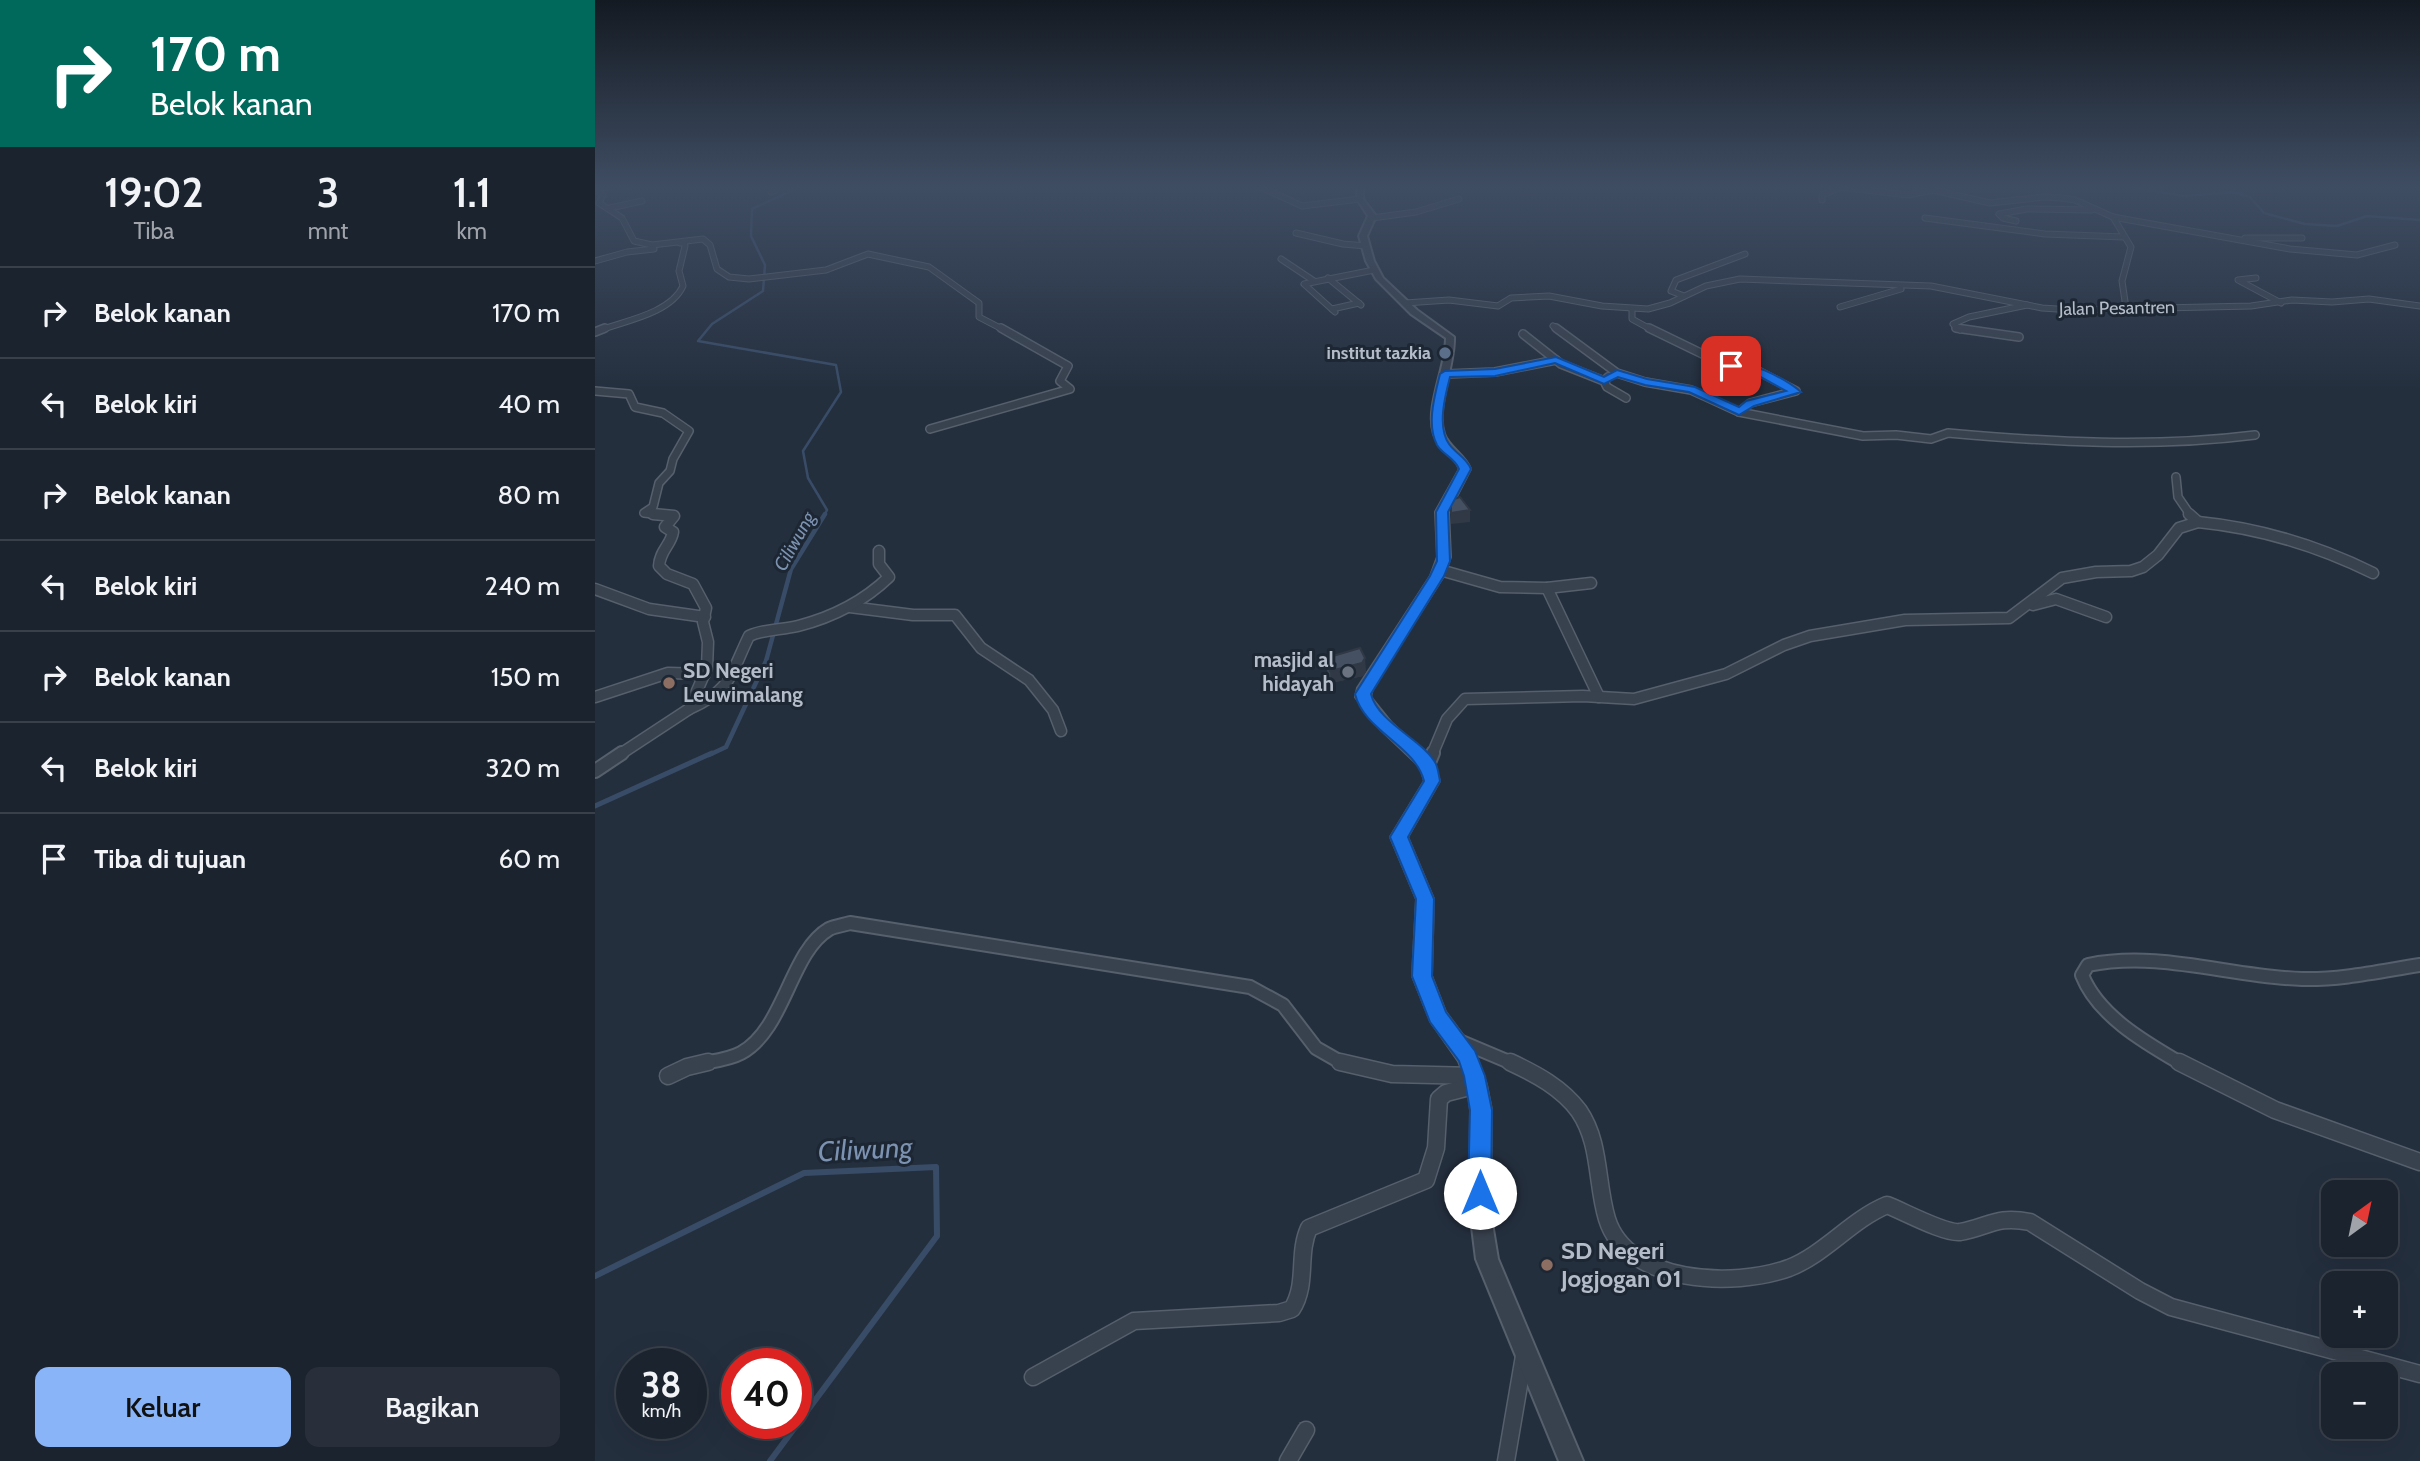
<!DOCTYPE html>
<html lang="id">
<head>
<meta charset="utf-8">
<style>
  body { margin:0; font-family:Cabin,sans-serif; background:#282f3a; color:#f1f3f6; height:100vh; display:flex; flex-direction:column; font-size:26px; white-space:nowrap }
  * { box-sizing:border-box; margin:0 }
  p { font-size:23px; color:#a0a4aa }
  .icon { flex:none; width:38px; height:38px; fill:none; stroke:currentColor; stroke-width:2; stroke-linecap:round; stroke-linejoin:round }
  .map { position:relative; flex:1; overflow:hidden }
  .details { display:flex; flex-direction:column; background:#1b232e; width:595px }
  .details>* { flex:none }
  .top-card { background:#00695c; color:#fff; overflow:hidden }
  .needle { width:46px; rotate:33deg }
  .buttons { position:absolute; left:1726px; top:1180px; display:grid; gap:14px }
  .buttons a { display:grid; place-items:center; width:77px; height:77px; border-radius:14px; background:#1b232e; box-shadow:0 7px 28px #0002,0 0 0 2px #39404a; font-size:35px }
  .speed { position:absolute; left:21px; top:1348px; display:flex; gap:14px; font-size:35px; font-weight:700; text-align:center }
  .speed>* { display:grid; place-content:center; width:91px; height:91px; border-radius:50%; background:#1b232e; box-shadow:0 7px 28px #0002,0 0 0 2px #39404a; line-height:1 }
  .speed small { font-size:18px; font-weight:400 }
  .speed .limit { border:10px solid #d22; background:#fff; color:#111 }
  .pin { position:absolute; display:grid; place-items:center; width:60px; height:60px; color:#fff; margin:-30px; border-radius:14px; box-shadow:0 4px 10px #0006 }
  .me { position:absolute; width:77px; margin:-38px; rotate:0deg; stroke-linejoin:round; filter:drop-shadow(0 0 5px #0008) }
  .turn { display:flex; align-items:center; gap:24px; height:147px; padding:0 35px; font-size:32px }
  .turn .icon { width:91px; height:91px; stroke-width:2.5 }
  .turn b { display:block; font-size:49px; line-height:60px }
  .eta { display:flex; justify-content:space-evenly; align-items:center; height:119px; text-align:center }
  .eta b { font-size:42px; font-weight:600; line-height:49px }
  .action { display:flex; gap:14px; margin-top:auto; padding:14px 35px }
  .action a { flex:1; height:80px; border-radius:14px; background:#8ab4f8; color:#111; font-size:28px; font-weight:600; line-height:80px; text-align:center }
  .action a+a { background:#282f3a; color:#f1f3f6 }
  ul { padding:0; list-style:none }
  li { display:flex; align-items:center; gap:21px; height:91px; padding:0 35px; border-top:2px solid #39404a }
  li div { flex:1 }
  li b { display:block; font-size:26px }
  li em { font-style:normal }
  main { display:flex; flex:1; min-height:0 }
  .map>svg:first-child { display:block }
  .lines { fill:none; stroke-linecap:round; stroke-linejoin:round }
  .stream-far3 { stroke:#394c67; stroke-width:2.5 }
  .stream-far2 { stroke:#394c67; stroke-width:4.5 }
  .stream-far1 { stroke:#394c67; stroke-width:5 }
  .stream { stroke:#394c67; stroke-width:6 }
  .minor-far4-casing { stroke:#565f6c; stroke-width:7 }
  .minor-far3-casing { stroke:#565f6c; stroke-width:10 }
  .minor-far2-casing { stroke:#565f6c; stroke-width:13 }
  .minor-far1-casing { stroke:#565f6c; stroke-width:16 }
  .minor-casing { stroke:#565f6c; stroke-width:19 }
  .tertiary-casing { stroke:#565f6c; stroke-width:4 }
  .minor-far4 { stroke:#38414e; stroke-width:5 }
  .minor-far3 { stroke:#38414e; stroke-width:7 }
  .minor-far2 { stroke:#38414e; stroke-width:10 }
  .minor-far1 { stroke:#38414e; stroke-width:12 }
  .minor { stroke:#38414e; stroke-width:16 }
  .tertiary { fill:#38414e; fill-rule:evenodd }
  .wall { fill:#3b4654 }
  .shaded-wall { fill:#303945 }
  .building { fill:#455162; stroke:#303945; stroke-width:2 }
  .route { fill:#1a73e8; stroke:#114b97; stroke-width:2 }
  .service-dot { fill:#5c6f8a; stroke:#1d2633; stroke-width:2.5 }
  .worship-dot { fill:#6b7280; stroke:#1d2633; stroke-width:2.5 }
  .education-dot { fill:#8d6e63; stroke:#1d2633; stroke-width:2.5 }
  .labels { text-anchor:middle; stroke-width:6; stroke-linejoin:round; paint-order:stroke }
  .far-street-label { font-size:18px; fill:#b4bcc9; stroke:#1d2633 }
  .far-poi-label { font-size:18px; font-weight:bold; fill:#b4bcc9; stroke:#1d2633; text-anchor:end }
  .far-water-label { font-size:19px; font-style:italic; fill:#7c92b1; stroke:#1d2633 }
  .poi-label { font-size:21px; font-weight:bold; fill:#b4bcc9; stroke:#1d2633; text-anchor:end }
  .near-poi-label { font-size:24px; font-weight:bold; fill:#b4bcc9; stroke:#1d2633; text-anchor:start }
  .near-water-label { font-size:28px; font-style:italic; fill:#7c92b1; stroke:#1d2633 }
</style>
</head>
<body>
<main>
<section class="details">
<div class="top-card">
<div class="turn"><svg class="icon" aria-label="right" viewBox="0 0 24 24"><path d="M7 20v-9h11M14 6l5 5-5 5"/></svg><div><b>170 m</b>Belok kanan</div></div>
</div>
<div class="eta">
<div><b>19:02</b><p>Tiba</p></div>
<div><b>3</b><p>mnt</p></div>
<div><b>1.1</b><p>km</p></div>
</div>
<ul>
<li><svg class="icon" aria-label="right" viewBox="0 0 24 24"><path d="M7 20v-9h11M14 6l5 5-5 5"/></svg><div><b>Belok kanan</b></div><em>170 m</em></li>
<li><svg class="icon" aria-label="left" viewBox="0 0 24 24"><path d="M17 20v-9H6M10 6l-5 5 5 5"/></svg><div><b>Belok kiri</b></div><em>40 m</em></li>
<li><svg class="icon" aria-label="right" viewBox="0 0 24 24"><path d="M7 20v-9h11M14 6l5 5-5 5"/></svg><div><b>Belok kanan</b></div><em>80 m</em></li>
<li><svg class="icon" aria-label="left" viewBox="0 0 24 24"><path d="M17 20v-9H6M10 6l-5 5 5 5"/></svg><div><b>Belok kiri</b></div><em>240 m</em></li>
<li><svg class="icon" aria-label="right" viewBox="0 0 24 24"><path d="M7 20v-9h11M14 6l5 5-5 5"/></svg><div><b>Belok kanan</b></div><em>150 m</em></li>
<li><svg class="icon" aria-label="left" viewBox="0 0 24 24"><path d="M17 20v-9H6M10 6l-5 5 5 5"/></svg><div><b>Belok kiri</b></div><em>320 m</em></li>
<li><svg class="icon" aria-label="arrive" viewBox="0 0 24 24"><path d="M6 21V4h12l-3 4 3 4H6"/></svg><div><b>Tiba di tujuan</b></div><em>60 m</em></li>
</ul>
<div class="action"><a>Keluar</a><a>Bagikan</a></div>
</section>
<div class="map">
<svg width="1825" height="1461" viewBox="0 0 1825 1461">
  <rect width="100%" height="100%" fill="#242f3e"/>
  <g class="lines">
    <!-- stream-far3 -->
    <g class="stream-far3">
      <polyline points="206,186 157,209 156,236 170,265 168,291 117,324 103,341 241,365 246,392 208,451 213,478 232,510 229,516"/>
      <polyline points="1526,186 1589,196 1637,192 1655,197 1669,213 1710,224 1742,226 1772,216 1825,220"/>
    </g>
    <!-- stream-far2 -->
    <polyline class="stream-far2" points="114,755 131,747 171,661 196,569 230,514"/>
    <!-- stream-far1 -->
    <polyline class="stream-far1" points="0,806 117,753"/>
    <!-- stream -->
    <polyline class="stream" points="0,1276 209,1173 341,1167 342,1236 175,1461"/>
    <!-- minor-far4 casing -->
    <g class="minor-far4-casing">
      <g id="minor-far4">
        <polyline points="666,187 707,206 765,199"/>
        <polyline points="0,188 34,186"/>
        <polyline points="0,190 8,195 4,203 27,218 39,241 57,245 108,239 115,245 122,269 134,277 154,279 231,270 273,254 334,267 384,303 384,317 409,330"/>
        <polyline points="176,192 189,186"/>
        <polyline points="1227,200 1227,195 1246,187 1313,195 1338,190 1395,203 1449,197 1467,198 1480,200 1518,217 1695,249 1762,255 1800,245"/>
        <polyline points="15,208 47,201"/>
        <polyline points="1518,217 1536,247 1527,281 1531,308"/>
        <polyline points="777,218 821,212 864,199"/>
        <polyline points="1330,218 1450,234 1529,237"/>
        <polyline points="1421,221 1408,218 1404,214 1432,209 1497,210"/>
        <polyline points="701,233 748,244 771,246"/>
        <polyline points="1650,238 1707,238"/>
        <polyline points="686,259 719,281"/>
        <polyline points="0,261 32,252 59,249"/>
        <polyline points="733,278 766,305"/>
        <polyline points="1661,278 1643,280 1686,303"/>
        <polyline points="1089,296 1076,291 1081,280 1150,254"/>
        <polyline points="810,303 854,300 903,306 916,298 954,296 1007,306 1053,309 1075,303 1111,286 1145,279 1336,286 1447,308 1477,310 1656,306 1697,300 1737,302 1774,299 1825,306"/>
        <polyline points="1245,307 1306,289"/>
        <polyline points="737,309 764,303"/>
        <polyline points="1037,309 1037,319 1057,330"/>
        <polyline points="740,312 709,284 779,270"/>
        <polyline points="958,326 964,330"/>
        <path d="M5,330C30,321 76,313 88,286L84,271L90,246L89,242L85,243"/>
        <polyline points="1365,330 1358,324 1374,317 1432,305"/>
      </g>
    </g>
    <!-- minor-far3 casing -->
    <g class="minor-far3-casing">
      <g id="minor-far3">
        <polyline points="961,328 1022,373 1050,382 1096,390 1144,412"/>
        <path d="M1054,328L1126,363L1155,367L1201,391L1155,403L1144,412L1268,436L1301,435L1336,439L1353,433C1456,442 1557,448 1660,435"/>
        <polyline points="1361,328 1424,337"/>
        <polyline points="0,332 10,328"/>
        <polyline points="928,334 966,364 1009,381"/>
        <polyline points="851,374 900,372 961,360"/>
        <polyline points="1013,377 1009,381 1012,387 1031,398"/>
        <polyline points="0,391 34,394 40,407 68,413 94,431 78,459 75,471 64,483 58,507 49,513 75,516"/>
        <polyline points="335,429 475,389 465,381 473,366 406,328"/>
        <polyline points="1581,477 1583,497 1596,516"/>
      </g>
    </g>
    <!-- minor-far2 casing -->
    <g class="minor-far2-casing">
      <g id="minor-far2">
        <path d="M1603,522C1664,528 1723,546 1778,573"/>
        <polyline points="845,570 905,587 952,588 996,583"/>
        <polyline points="952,588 1004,697"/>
        <polyline points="0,589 54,609 110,617"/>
        <polyline points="1438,605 1461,599 1511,617"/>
        <polyline points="255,607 318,615 360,615 386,648 434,680 458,710 466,731"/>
        <polyline points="0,697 73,673 110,674"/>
        <path d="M94,709C137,690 135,675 154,636C169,629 186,630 203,626C238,617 268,602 294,577L284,564V551"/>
        <path d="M24,755L94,709L112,668L113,642L108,622L111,608L98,584L72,574L64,566C65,550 76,545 78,532L70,527L79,516L58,514"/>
        <polyline points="837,755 852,719 870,699 988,696 1039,699 1131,674 1189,645 1215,636 1310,620 1414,618 1467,578 1501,572 1536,571 1548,567 1563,555 1584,528 1603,522 1594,514"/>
      </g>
    </g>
    <!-- minor-far1 casing -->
    <g class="minor-far1-casing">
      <g id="minor-far1">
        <polyline points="833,765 838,753"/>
        <polyline points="0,771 27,753"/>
        <polyline points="862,1040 919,1064"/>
        <path d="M103,1064C117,1061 133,1060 146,1053C190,1029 195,952 234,929C240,926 249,925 255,923L655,987L688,1005L721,1048L749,1064"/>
        <path d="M1587,1064C1551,1043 1503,1016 1487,975L1493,965C1564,950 1636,977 1707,979C1747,980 1786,971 1825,965"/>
      </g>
    </g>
    <!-- minor casing -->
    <g class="minor-casing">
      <g id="minor">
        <polyline points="745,1062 797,1074 880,1076"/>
        <path d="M915,1062C941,1074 967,1088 984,1111C1006,1143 1001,1183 1012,1219C1032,1284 1139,1288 1194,1268C1230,1254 1256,1220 1292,1205C1308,1211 1350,1234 1365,1232C1394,1227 1401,1215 1435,1222L1545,1291L1576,1307L1825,1374"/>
        <polyline points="1584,1062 1680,1110 1825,1162"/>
        <polyline points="73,1076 92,1067 113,1062"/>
        <path d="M438,1377L539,1321L684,1313L697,1309C713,1284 702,1254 714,1228L831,1180L841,1148L844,1099L851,1093L882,1085"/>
        <polyline points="693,1461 711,1430"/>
        <polyline points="911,1461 929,1356"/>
      </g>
    </g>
    <!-- tertiary casing -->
    <g class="tertiary-casing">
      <path id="tertiary" d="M762,186H768V199L781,216L772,236L779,261L788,278L822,310L859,337C860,367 840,407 849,434C854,448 870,455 875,469L853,512L855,557L848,576L777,688L775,697L796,723L838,762L844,781L812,837L838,899L836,976L850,1012L879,1051L891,1085L896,1110L895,1211L903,1259L988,1461H964L881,1259L875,1211L876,1110L873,1085L864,1061L836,1021L818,976L822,899L796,837L830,781L826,767L786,729L761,697L763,688L836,576L843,557L841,512L865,469C860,455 844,449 839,434C830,407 851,368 851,338L816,314L781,279L771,261L764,236L773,216L762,199Z"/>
    </g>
    <!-- minor-far4 -->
    <use href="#minor-far4" class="minor-far4"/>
    <!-- minor-far3 -->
    <use href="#minor-far3" class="minor-far3"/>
    <!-- minor-far2 -->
    <use href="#minor-far2" class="minor-far2"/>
    <!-- minor-far1 -->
    <use href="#minor-far1" class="minor-far1"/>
    <!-- minor -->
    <use href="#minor" class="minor"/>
    <!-- tertiary -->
    <use href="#tertiary" class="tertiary"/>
  </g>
  <!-- wall -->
  <polygon class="wall" points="731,658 771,671 768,676 736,683 732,670"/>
  <!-- shaded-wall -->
  <g class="shaded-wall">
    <polygon points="875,510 875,522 856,524 856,513"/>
    <polygon points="770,658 771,671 768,676 736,683 735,671"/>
  </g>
  <!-- building -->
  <g class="building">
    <polygon points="865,497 875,510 856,513 856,500"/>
    <polygon points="765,648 770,658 767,663 735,671 731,658"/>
  </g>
  <!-- sky -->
  <linearGradient id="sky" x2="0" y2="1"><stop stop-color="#141a22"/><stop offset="0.48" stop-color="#3f4d63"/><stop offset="1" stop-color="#3f4d63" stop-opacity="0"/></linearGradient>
  <rect width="1825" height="390" fill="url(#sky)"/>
  <!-- route -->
  <path class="route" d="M961,357L1009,377L1022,370L1052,379L1100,387L1144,407L1151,401L1191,391L1153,370L1133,368L1131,366C1148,355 1192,380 1206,392L1159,406L1144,415L1094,392L1050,385L1023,377L1009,384L960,363L900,376L855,377C850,396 842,427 854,444C861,454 871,457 876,469L853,512L855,561L849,576L776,694C783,723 829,740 841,764C843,769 844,776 845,781L813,837L839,899L837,976L851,1012L880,1051L890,1076L897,1110L896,1193L893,1200L885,1204L876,1200L873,1193L875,1110L869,1076L864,1061L835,1022L817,976L821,899L795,837L829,781C820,745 769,731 760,694L835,576L842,561L841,512L864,469C860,458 848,455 842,445C831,424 840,395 845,374L850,371L900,369Z"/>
  <!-- markers -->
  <circle class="service-dot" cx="850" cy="353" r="7"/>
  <circle class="worship-dot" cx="753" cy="672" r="7"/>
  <g class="education-dot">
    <circle cx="74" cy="683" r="7"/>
    <circle cx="952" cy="1265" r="7"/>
  </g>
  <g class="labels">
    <!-- far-street labels -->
    <g class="far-street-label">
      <text transform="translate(1522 308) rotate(-1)" y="6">Jalan Pesantren</text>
    </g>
    <!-- far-poi labels -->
    <g class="far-poi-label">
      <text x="836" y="359">institut tazkia</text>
    </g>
    <!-- far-water labels -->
    <g class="far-water-label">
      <text transform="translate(199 541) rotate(-61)" y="7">Ciliwung</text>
    </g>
    <!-- poi labels -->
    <g class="poi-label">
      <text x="739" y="667">masjid al<tspan x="739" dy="24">hidayah</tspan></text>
      <text x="88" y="678" text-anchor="start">SD Negeri<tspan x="88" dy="24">Leuwimalang</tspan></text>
    </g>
    <!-- near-poi labels -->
    <g class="near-poi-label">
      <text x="966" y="1259">SD Negeri<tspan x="966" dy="28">Jogjogan 01</tspan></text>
    </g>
    <!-- near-water labels -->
    <g class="near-water-label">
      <text transform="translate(270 1149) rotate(-3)" y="10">Ciliwung</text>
    </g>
  </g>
</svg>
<div class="buttons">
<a><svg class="needle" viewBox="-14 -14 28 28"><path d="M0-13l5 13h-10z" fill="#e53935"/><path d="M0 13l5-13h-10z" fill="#a0a4aa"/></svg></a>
<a>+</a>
<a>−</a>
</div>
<div class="speed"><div>38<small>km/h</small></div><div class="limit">40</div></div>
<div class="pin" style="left:1136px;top:366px;background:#d93025"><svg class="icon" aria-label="arrive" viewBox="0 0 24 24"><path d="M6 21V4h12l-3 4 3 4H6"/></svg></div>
<svg class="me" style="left:885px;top:1193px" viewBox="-20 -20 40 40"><circle r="19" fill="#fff"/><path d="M0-13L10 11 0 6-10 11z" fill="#1a73e8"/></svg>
</div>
</main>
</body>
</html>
